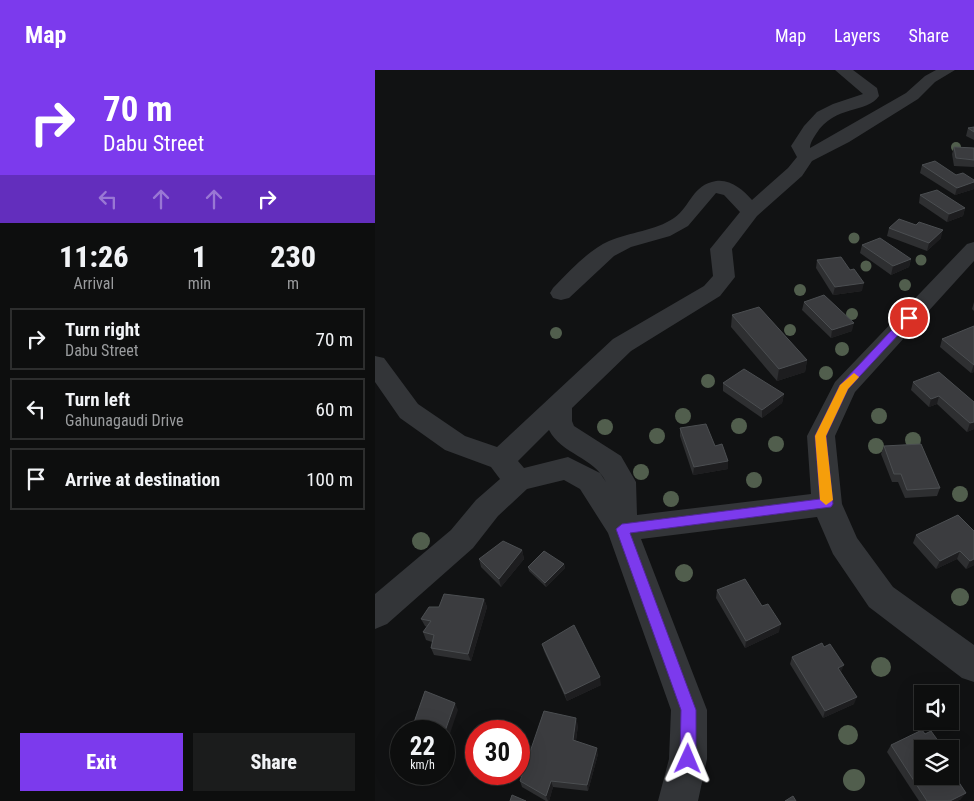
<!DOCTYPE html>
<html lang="en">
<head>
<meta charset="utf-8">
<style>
  body { margin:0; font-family:"Roboto Condensed",sans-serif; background:#1b1c1c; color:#f1f3f6; height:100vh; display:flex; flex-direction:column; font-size:19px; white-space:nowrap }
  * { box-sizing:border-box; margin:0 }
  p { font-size:16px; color:#9a9c9e }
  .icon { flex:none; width:28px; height:28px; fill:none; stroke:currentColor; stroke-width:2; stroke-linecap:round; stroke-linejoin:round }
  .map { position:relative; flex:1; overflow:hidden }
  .drawer { display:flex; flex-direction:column; background:#0d0e0e; width:375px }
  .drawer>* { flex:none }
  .top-card { background:#7c3aed; color:#fff; overflow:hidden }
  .tools { position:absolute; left:539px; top:615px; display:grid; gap:10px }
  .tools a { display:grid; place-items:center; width:45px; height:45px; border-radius:0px; background:#0d0e0e; box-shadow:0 5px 20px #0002,0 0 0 1px #2d2e2e; font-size:25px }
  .speed { position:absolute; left:15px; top:650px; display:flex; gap:10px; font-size:25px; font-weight:700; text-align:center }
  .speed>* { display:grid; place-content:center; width:65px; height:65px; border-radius:50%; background:#0d0e0e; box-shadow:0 5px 20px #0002,0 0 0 1px #2d2e2e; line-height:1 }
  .speed small { font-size:12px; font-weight:400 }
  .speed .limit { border:8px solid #d22; background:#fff; color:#111 }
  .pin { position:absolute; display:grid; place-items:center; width:42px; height:42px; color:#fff; margin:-21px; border:2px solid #fff; border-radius:50%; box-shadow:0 1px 5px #0007 }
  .me { position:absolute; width:55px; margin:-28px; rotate:1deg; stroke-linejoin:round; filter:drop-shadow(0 0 4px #0008) }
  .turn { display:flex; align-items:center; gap:18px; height:105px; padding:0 20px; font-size:22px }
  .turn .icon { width:65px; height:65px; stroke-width:2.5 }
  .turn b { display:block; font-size:35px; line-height:42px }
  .lanes { display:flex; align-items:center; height:48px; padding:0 20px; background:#0003; justify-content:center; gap:25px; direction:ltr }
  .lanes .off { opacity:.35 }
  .eta { display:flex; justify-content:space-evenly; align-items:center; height:85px; text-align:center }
  .eta b { font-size:30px; font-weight:800; line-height:35px }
  .button { display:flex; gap:10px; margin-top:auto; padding:10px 20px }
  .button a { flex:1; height:58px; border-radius:0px; background:#7c3aed; color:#fff; font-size:20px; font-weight:800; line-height:58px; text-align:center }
  .button a+a { background:#1b1c1c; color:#f1f3f6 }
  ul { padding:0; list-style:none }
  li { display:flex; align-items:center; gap:15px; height:62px; margin:0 10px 8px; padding:0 10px; border:2px solid #2d2e2e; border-radius:0px }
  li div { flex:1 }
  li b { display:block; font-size:19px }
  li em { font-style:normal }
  header { display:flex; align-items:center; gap:30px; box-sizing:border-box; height:70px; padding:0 25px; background:#7c3aed; color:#fff }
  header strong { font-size:24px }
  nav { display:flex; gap:28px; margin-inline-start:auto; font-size:18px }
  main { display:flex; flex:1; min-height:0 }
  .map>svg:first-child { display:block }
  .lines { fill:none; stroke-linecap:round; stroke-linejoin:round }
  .minor { fill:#333538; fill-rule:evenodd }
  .tree { fill:#515e4d }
  .wall { fill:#2e2f31 }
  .shaded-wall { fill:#1d1d1f }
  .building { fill:#3b3c3f; stroke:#4b4e51 }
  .route { fill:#7c3aed; stroke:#51269a }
  .slow { fill:#f59e0b }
</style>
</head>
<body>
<header>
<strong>Map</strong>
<nav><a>Map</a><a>Layers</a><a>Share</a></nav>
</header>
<main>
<section class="drawer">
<div class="top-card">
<div class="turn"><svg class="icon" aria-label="right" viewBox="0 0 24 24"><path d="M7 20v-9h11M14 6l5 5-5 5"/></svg><div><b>70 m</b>Dabu Street</div></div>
<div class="lanes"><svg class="icon off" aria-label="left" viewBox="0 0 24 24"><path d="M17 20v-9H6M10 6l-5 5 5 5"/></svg><svg class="icon off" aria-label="ahead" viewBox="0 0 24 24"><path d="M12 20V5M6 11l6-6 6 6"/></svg><svg class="icon off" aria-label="ahead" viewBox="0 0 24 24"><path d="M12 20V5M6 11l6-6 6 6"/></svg><svg class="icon" aria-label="right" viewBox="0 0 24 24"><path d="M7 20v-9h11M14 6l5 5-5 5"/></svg></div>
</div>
<div class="eta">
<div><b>11:26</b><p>Arrival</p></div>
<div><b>1</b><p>min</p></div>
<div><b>230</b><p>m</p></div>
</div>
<ul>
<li><svg class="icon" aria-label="right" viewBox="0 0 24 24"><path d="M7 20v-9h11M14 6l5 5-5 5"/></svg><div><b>Turn right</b><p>Dabu Street</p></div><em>70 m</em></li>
<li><svg class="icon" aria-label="left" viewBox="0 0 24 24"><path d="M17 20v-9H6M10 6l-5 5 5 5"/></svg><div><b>Turn left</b><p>Gahunagaudi Drive</p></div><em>60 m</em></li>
<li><svg class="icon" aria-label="arrive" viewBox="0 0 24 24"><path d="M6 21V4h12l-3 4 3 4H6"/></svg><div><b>Arrive at destination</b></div><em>100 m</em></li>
</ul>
<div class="button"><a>Exit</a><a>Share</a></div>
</section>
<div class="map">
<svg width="599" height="731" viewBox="0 0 599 731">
  <rect width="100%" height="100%" fill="#111213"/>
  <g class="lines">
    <!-- minor -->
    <path class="minor" d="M460,0H478L502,18L504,26C492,44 460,34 441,64C438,69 435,73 435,78L531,23L550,6L561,0H580L560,12L543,29L474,72L437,91L427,106L382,146L357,179L360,207L345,226L256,281L197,338V351L199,356L246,386L261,412L262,445L436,424L432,366L460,312L592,174L599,172V191L480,322L460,366L467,434L482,468L518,517L599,575V612L587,608L494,537L458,484L442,447L266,469L332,640V689L323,731H283L294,689L296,640L233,463L205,419L189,410L152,419L123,446L98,478L12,554L0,559V524L76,460L101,430L125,409L116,397L70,380L25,348L0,312V286L9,288L43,334L90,366L122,377L238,269L329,216L338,206L335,179L365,142L349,125L341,123L313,156L295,166L256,177L239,186L194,228L186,230L178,228L175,223L178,218C195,201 212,181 234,171C255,162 280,161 299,148C316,136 317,115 341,111C356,109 368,120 377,130L413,98L422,87L416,76L429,56L442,42L458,34L488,24ZM174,360C186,384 219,387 231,412L225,403L193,387L149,398L143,391Z"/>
  </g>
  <!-- trees -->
  <g class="tree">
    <circle cx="581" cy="77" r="5"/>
    <circle cx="479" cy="168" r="5.5"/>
    <circle cx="546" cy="190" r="5.5"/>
    <circle cx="491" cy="196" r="5.5"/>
    <circle cx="530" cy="215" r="6"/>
    <circle cx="425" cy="220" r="6"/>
    <circle cx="477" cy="244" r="6"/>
    <circle cx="415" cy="260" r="6"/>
    <circle cx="181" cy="263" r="6"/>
    <circle cx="467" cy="279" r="7"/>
    <circle cx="451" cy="303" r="7"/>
    <circle cx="333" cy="311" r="7"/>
    <circle cx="308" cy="346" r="8"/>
    <circle cx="504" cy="346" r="8"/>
    <circle cx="364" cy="356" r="8"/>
    <circle cx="230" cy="357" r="8"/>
    <circle cx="282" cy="366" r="8"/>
    <circle cx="538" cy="370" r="8"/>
    <circle cx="401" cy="374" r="8"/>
    <circle cx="501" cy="376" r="8"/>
    <circle cx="266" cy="402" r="8"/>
    <circle cx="379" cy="410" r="8"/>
    <circle cx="585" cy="424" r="8"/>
    <circle cx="296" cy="429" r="8"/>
    <circle cx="46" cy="471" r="9"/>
    <circle cx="309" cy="503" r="9"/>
    <circle cx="585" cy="527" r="9"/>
    <circle cx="506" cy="597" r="10"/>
    <circle cx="473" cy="665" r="10"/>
    <circle cx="479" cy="710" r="11"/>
  </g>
  <!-- wall -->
  <g class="wall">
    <polygon points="599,57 599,70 591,66 593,58"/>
    <polygon points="579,77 599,78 599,97 579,96 577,84"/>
    <polygon points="547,95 599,110 599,119 580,125 545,103"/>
    <polygon points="545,125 590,138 588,146 572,152 544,133"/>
    <polygon points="541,155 566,168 552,181 512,166 514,158"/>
    <polygon points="487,175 536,189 534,197 516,205 485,183"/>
    <polygon points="442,190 487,221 458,225 441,198"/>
    <polygon points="429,232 477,261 456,268 427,240"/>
    <polygon points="599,232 599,241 597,239"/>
    <polygon points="357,245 432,290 430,302 402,311 356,257"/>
    <polygon points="599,256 599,302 596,303 565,277 567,269"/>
    <polygon points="538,312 599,332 599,359 592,362 562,334 554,337 536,320"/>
    <polygon points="348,313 409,324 407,333 387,348 348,321"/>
    <polygon points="305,358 340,376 353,391 353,399 318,405 305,366"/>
    <polygon points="509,376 565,418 562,426 530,428 523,412 517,412 506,384"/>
    <polygon points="583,445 599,495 591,499 582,489 561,499 538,473 541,465"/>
    <polygon points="147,480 149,489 126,517 106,497 104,489"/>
    <polygon points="189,494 190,498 171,517 154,501 153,497"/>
    <polygon points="342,520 387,536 404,562 370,578 341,528"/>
    <polygon points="109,529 112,537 96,591 59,585 56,578 57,572 51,570 48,562 52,557 50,556 46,549 64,537"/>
    <polygon points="167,574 226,615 192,631 169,581"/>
    <polygon points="417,587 466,602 479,634 448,648 415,594"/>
    <polygon points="203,655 201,671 223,684 213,721 178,717 174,731 171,731 147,717 145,711"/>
    <polygon points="516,675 548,679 586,729 582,731 544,731 512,682"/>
  </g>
  <!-- shaded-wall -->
  <g class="shaded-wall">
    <polygon points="599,112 599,119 580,125 582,118"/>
    <polygon points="590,138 588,146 572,152 574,144"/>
    <polygon points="568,160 566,168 552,181 554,173"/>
    <polygon points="536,189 534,197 516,205 518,196"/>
    <polygon points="489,213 487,221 458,225 460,217"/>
    <polygon points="479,253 477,261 456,268 457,260"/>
    <polygon points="432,290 430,302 402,311 404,299"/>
    <polygon points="599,294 599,302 596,303"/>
    <polygon points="409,324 407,333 387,348 387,340"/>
    <polygon points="564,326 562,334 554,337 556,329"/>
    <polygon points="599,352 599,359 592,362 595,353"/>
    <polygon points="353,391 353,399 318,405 319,397"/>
    <polygon points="147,480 149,489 126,517 124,509"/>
    <polygon points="585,481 582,489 561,499 565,491"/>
    <polygon points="599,489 599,495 591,499 595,491"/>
    <polygon points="189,494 190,498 171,517 170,513"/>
    <polygon points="109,529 112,537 96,591 93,584"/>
    <polygon points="406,554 404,562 370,578 371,571"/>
    <polygon points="469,595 466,602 463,598"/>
    <polygon points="225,607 226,615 192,631 190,624"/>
    <polygon points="482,627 479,634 448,648 450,641"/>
    <polygon points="80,633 83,640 70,678 69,676 69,664"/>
    <polygon points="201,648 203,655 200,677 198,670"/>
    <polygon points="222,678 223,684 213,721 212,715"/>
    <polygon points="176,711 178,717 174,731 173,731 171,726"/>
    <polygon points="591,723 586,729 582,731 575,731"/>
  </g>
  <!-- building -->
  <g class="building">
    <polygon points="599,57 599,62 593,58"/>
    <polygon points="579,77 599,78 599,90 581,88"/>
    <polygon points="560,91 581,105 588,103 599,110 599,112 582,118 547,95"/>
    <polygon points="562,120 590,138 574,144 545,125"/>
    <polygon points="524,149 541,155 544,152 568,160 554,173 514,158"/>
    <polygon points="505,168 536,189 518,196 487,175"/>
    <polygon points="466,187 475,200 479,199 489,213 460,217 442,190"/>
    <polygon points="449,225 479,253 457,260 429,232"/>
    <polygon points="384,237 432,290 404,299 357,245"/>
    <polygon points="599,256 599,295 567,269"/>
    <polygon points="369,299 409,324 387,340 348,313"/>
    <polygon points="564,302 599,332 599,352 595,353 564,326 556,329 538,312"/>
    <polygon points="331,354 340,376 347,374 353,391 319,397 305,358"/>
    <polygon points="546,374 565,418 532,420 526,404 519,404 509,376"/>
    <polygon points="583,445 599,461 599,489 595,491 585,481 565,491 541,465"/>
    <polygon points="128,471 147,480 124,509 104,489"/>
    <polygon points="169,481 189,494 170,513 153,497"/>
    <polygon points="370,509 387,536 393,534 406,554 371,571 342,520"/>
    <polygon points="69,524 109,529 93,584 56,578 59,565 48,562 56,551 46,549 54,537 64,537"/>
    <polygon points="199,555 225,607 190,624 167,574"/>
    <polygon points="447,573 449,577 455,574 469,595 463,598 482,627 450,641 417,587"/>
    <polygon points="50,621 80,633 69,664 69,661 36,661"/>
    <polygon points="169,641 201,648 198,670 222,678 212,715 176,711 171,726 145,711"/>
    <polygon points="547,660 550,664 556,661 569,679 548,679 548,706 575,706 575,699 591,723 575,731 552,731 516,675"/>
    <polygon points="137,725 151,731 135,731"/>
    <polygon points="418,726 421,731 410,731"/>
  </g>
  <!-- route -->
  <polygon class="route" points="534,245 537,246 537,250 473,319 451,366 458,434 456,437 255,463 321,640 321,689 319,695 313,697 307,695 305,689 306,640 241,459 247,454 445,429 440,366 465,315 530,246"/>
  <!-- slow -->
  <polygon class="slow" points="479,303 484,307 473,319 451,366 458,430 451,435 445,430 440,366 465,315"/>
</svg>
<div class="tools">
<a><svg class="icon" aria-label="sound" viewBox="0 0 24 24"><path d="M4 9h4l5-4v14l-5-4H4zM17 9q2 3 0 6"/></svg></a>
<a><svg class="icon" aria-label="layers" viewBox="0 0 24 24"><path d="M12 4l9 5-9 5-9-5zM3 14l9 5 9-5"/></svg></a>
</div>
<div class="speed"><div>22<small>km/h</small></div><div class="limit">30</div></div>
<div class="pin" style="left:534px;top:248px;background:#d93025"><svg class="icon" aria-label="arrive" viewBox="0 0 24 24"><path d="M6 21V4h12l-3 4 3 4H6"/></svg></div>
<svg class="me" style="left:313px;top:689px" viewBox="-20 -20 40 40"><path d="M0-17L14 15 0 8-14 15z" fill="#7c3aed" stroke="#fff" stroke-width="4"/></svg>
</div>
</main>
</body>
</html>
